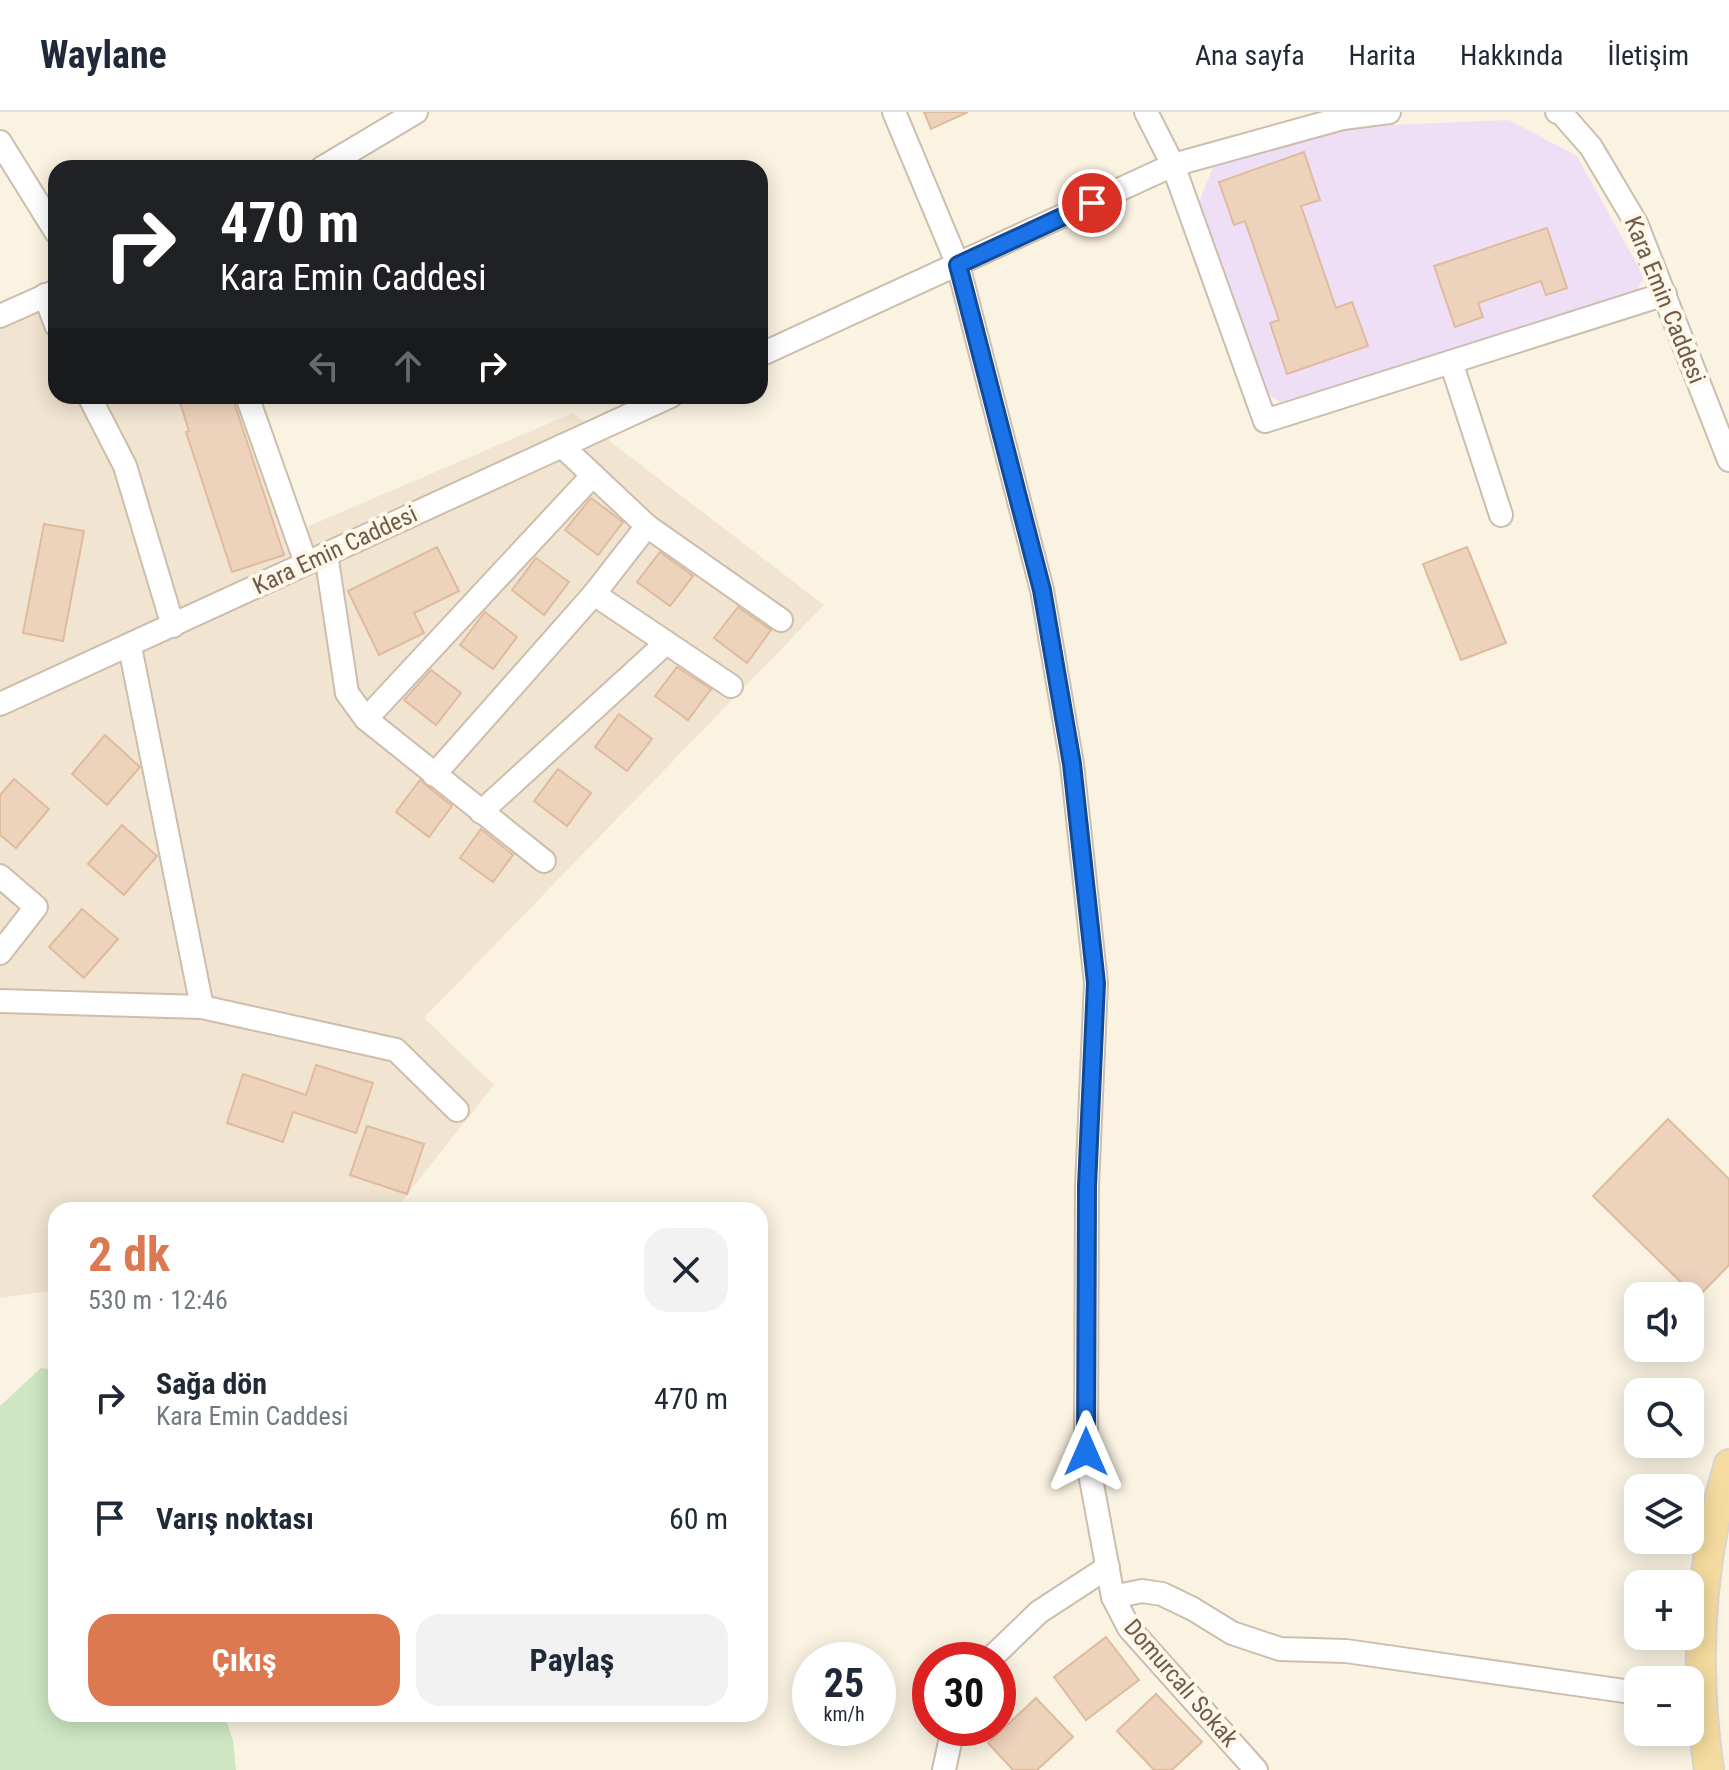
<!DOCTYPE html>
<html lang="tr">
<head>
<meta charset="utf-8">
<style>
  body { margin:0; font-family:"Roboto Condensed",sans-serif; background:#f2f2f3; color:#1f2937; height:100vh; display:flex; flex-direction:column; font-size:30px; white-space:nowrap }
  * { box-sizing:border-box; margin:0 }
  p { font-size:26px; color:#747a83 }
  .icon { flex:none; width:44px; height:44px; fill:none; stroke:currentColor; stroke-width:2; stroke-linecap:round; stroke-linejoin:round }
  .map { position:relative; flex:1; overflow:hidden }
  .drawer { position:absolute; left:48px; top:1090px; width:720px; height:520px; display:flex; flex-direction:column; background:#fff; border-radius:24px; box-shadow:0 4px 20px #0003 }
  .drawer>* { flex:none }
  .banner { position:absolute; left:48px; top:48px; width:720px; height:244px; border-radius:24px; box-shadow:0 4px 20px #0003; background:#202124; color:#fff; overflow:hidden }
  .buttons { position:absolute; left:1624px; top:1170px; display:grid; gap:16px }
  .buttons a { display:grid; place-items:center; width:80px; height:80px; border-radius:16px; background:#fff; box-shadow:0 4px 20px #0003; font-size:40px }
  .speed { position:absolute; left:792px; top:1530px; display:flex; gap:16px; font-size:40px; font-weight:700; text-align:center }
  .speed>* { display:grid; place-content:center; width:104px; height:104px; border-radius:50%; background:#fff; box-shadow:0 4px 20px #0003; line-height:1 }
  .speed small { font-size:20px; font-weight:400 }
  .speed .limit { border:12px solid #d22; background:#fff; color:#111 }
  .pin { position:absolute; display:grid; place-items:center; width:68px; height:68px; color:#fff; margin:-34px; border:4px solid #fff; border-radius:50%; box-shadow:0 2px 8px #0007 }
  .me { position:absolute; width:88px; margin:-44px; rotate:0deg; stroke-linejoin:round; filter:drop-shadow(0 0 6px #0008) }
  .turn { display:flex; align-items:center; gap:28px; height:168px; padding:0 40px; font-size:36px }
  .turn .icon { width:104px; height:104px; stroke-width:2.5 }
  .turn b { display:block; font-size:56px; line-height:68px }
  .lanes { display:flex; align-items:center; height:76px; padding:0 40px; background:#0003; justify-content:center; gap:40px; direction:ltr }
  .lanes .off { opacity:.35 }
  .round { display:grid; place-items:center; flex:none; width:84px; height:84px; border-radius:24px; background:#f2f2f3 }
  .summary { display:flex; align-items:center; justify-content:space-between; height:136px; padding:0 40px }
  h1 { font-size:48px; font-weight:700; line-height:60px; color:#dc7950 }
  .button { display:flex; gap:16px; margin-top:auto; padding:16px 40px }
  .button a { flex:1; height:92px; border-radius:24px; background:#dc7950; color:#fff; font-size:32px; font-weight:700; line-height:92px; text-align:center }
  .button a+a { background:#f2f2f3; color:#1f2937 }
  ul { padding:0; list-style:none }
  li { display:flex; align-items:center; gap:24px; height:120px; padding:0 40px }
  li div { flex:1 }
  li b { display:block; font-size:30px }
  li em { font-style:normal }
  header { display:flex; align-items:center; gap:48px; box-sizing:border-box; height:112px; padding:0 40px; background:#fff; border-bottom:2px solid #e0e1e3 }
  header strong { font-size:38px }
  nav { display:flex; gap:44px; margin-inline-start:auto; font-size:28px }
  .map>svg:first-child { display:block }
  .residential { fill:#f1e5d1 }
  .education { fill:#efdff6 }
  .green { fill:#cee6c2 }
  .building { fill:#edd3bc; stroke:#dfbb9e; stroke-width:2 }
  .lines { fill:none; stroke-linecap:round; stroke-linejoin:round }
  .minor-casing { stroke:#cdbdad; stroke-width:26 }
  .major-casing { stroke:#dad4d0; stroke-width:32 }
  .minor { stroke:#fff; stroke-width:22 }
  .major { stroke:#f4db9f; stroke-width:28 }
  .route-casing { stroke:#114b97; stroke-width:20 }
  .route { stroke:#1a73e8; stroke-width:14 }
  .labels { text-anchor:middle; stroke-width:8; stroke-linejoin:round; paint-order:stroke }
  .street-label { font-size:24px; fill:#705b4b; stroke:#fdf7e8 }
</style>
</head>
<body>
<header>
<strong>Waylane</strong>
<nav><a>Ana sayfa</a><a>Harita</a><a>Hakkında</a><a>İletişim</a></nav>
</header>
<div class="map">
<svg width="1729" height="1658" viewBox="0 0 1729 1658">
  <rect width="100%" height="100%" fill="#faf3e2"/>
  <!-- residential -->
  <polygon class="residential" points="56,194 56,284 260,284 302,417 573,301 824,493 424,906 494,973 398,1094 388,1098 56,1098 56,1178 0,1186 0,216"/>
  <!-- education -->
  <polygon class="education" points="1509,8 1577,44 1644,165 1635,182 1280,290 1262,278 1199,90 1213,55 1298,27 1364,14"/>
  <!-- green -->
  <polygon class="green" points="41,1256 56,1258 56,1602 224,1602 233,1628 236,1658 0,1658 0,1294"/>
  <!-- building -->
  <g class="building">
    <polygon points="924,0 968,0 931,17"/>
    <polygon points="1304,40 1320,88 1301,94 1336,196 1352,190 1368,234 1287,262 1270,211 1279,208 1245,109 1234,113 1219,70"/>
    <polygon points="1547,116 1567,176 1546,183 1541,169 1478,191 1483,205 1455,215 1434,154"/>
    <polygon points="178,284 232,284 284,443 232,460 186,320 189,319"/>
    <polygon points="591,386 623,410 598,443 565,418"/>
    <polygon points="44,412 84,419 63,529 23,521"/>
    <polygon points="437,435 459,479 414,501 424,521 379,543 348,479"/>
    <polygon points="1467,435 1506,531 1461,548 1423,452"/>
    <polygon points="660,440 693,464 670,494 637,470"/>
    <polygon points="536,446 569,470 544,503 512,478"/>
    <polygon points="738,495 771,518 747,551 714,526"/>
    <polygon points="485,500 517,525 493,557 460,533"/>
    <polygon points="677,555 711,577 688,608 655,584"/>
    <polygon points="431,558 461,581 436,613 404,588"/>
    <polygon points="619,602 652,627 627,659 595,635"/>
    <polygon points="105,623 140,655 107,693 72,662"/>
    <polygon points="558,657 591,681 567,714 534,689"/>
    <polygon points="14,667 49,697 16,736 0,723 0,683"/>
    <polygon points="420,668 452,694 429,725 396,700"/>
    <polygon points="122,713 157,744 124,783 88,752"/>
    <polygon points="481,717 513,743 493,770 460,746"/>
    <polygon points="82,797 118,827 84,866 49,835"/>
    <polygon points="316,953 373,971 356,1021 293,1000 283,1030 227,1011 243,962 306,983"/>
    <polygon points="1668,1007 1729,1067 1729,1153 1697,1186 1593,1084"/>
    <polygon points="367,1014 424,1032 407,1082 350,1063"/>
    <polygon points="1106,1525 1139,1568 1086,1608 1054,1565"/>
    <polygon points="1156,1582 1202,1630 1172,1658 1154,1658 1117,1619"/>
    <polygon points="1036,1586 1073,1625 1037,1658 1013,1658 988,1631"/>
  </g>
  <g class="lines">
    <!-- minor casing -->
    <g class="minor-casing">
      <g id="minor">
        <polyline points="894,0 958,153 1042,478 1072,652 1096,871 1087,1074 1086,1340 1113,1485 1129,1516 1256,1658"/>
        <polyline points="1146,0 1173,53 1265,309 1665,182"/>
        <polyline points="1557,0 1562,2 1591,35 1636,111 1729,348"/>
        <polyline points="0,30 56,120"/>
        <polyline points="322,56 416,0"/>
        <polyline points="45,183 56,213"/>
        <polyline points="0,204 56,179"/>
        <polyline points="760,243 1173,53 1343,6 1389,0"/>
        <polyline points="1451,250 1501,403"/>
        <polyline points="89,284 125,354 173,514"/>
        <polyline points="247,284 306,451"/>
        <polyline points="562,334 647,414 781,508"/>
        <polyline points="326,442 347,581 366,607 544,749"/>
        <polyline points="594,482 731,574"/>
        <polyline points="130,535 202,895"/>
        <polyline points="0,592 671,284"/>
        <polyline points="366,607 593,363"/>
        <polyline points="434,663 594,482 647,414"/>
        <polyline points="481,700 666,531"/>
        <polyline points="0,764 36,795 0,841"/>
        <polyline points="0,889 202,895 396,938 457,998"/>
        <polyline points="1113,1485 1142,1479 1162,1482 1193,1497 1232,1521 1280,1537 1346,1539 1638,1581"/>
        <polyline points="989,1548 1039,1500 1108,1455"/>
        <polyline points="944,1658 953,1616"/>
      </g>
    </g>
    <!-- major casing -->
    <g class="major-casing">
      <path id="major" d="M1709,1658C1694,1555 1699,1452 1729,1352"/>
    </g>
    <!-- minor -->
    <use href="#minor" class="minor"/>
    <!-- major -->
    <use href="#major" class="major"/>
  </g>
  <g class="lines">
    <!-- route casing -->
    <g class="route-casing">
      <polyline id="route" points="1086,1340 1087,1074 1096,871 1072,652 1042,478 958,153 1092,91"/>
    </g>
    <!-- route -->
    <use href="#route" class="route"/>
  </g>
  <g class="labels">
    <!-- street labels -->
    <g class="street-label">
      <text transform="translate(1665 188) rotate(68)" y="8">Kara Emin Caddesi</text>
      <text transform="translate(335 438) rotate(-25)" y="8">Kara Emin Caddesi</text>
      <text transform="translate(1181 1571) rotate(49)" y="8">Domurcalı Sokak</text>
    </g>
  </g>
</svg>
<div class="buttons">
<a><svg class="icon" aria-label="sound" viewBox="0 0 24 24"><path d="M4 9h4l5-4v14l-5-4H4zM17 9q2 3 0 6"/></svg></a>
<a><svg class="icon" aria-label="search" viewBox="0 0 24 24"><circle cx="10" cy="10" r="6"/><path d="M15 15l6 6"/></svg></a>
<a><svg class="icon" aria-label="layers" viewBox="0 0 24 24"><path d="M12 4l9 5-9 5-9-5zM3 14l9 5 9-5"/></svg></a>
<a>+</a>
<a>−</a>
</div>
<div class="speed"><div>25<small>km/h</small></div><div class="limit">30</div></div>
<div class="pin" style="left:1092px;top:91px;background:#d93025"><svg class="icon" aria-label="arrive" viewBox="0 0 24 24"><path d="M6 21V4h12l-3 4 3 4H6"/></svg></div>
<svg class="me" style="left:1086px;top:1340px" viewBox="-20 -20 40 40"><path d="M0-17L14 15 0 8-14 15z" fill="#1a73e8" stroke="#fff" stroke-width="4"/></svg>
<div class="banner">
<div class="turn"><svg class="icon" aria-label="right" viewBox="0 0 24 24"><path d="M7 20v-9h11M14 6l5 5-5 5"/></svg><div><b>470 m</b>Kara Emin Caddesi</div></div>
<div class="lanes"><svg class="icon off" aria-label="left" viewBox="0 0 24 24"><path d="M17 20v-9H6M10 6l-5 5 5 5"/></svg><svg class="icon off" aria-label="ahead" viewBox="0 0 24 24"><path d="M12 20V5M6 11l6-6 6 6"/></svg><svg class="icon" aria-label="right" viewBox="0 0 24 24"><path d="M7 20v-9h11M14 6l5 5-5 5"/></svg></div>
</div>
<section class="drawer">
<div class="summary"><div><h1>2 dk</h1><p>530 m · 12:46</p></div><a class="round"><svg class="icon" aria-label="close" viewBox="0 0 24 24"><path d="M6 6l12 12M18 6L6 18"/></svg></a></div>
<ul>
<li><svg class="icon" aria-label="right" viewBox="0 0 24 24"><path d="M7 20v-9h11M14 6l5 5-5 5"/></svg><div><b>Sağa dön</b><p>Kara Emin Caddesi</p></div><em>470 m</em></li>
<li><svg class="icon" aria-label="arrive" viewBox="0 0 24 24"><path d="M6 21V4h12l-3 4 3 4H6"/></svg><div><b>Varış noktası</b></div><em>60 m</em></li>
</ul>
<div class="button"><a>Çıkış</a><a>Paylaş</a></div>
</section>
</div>
</body>
</html>
